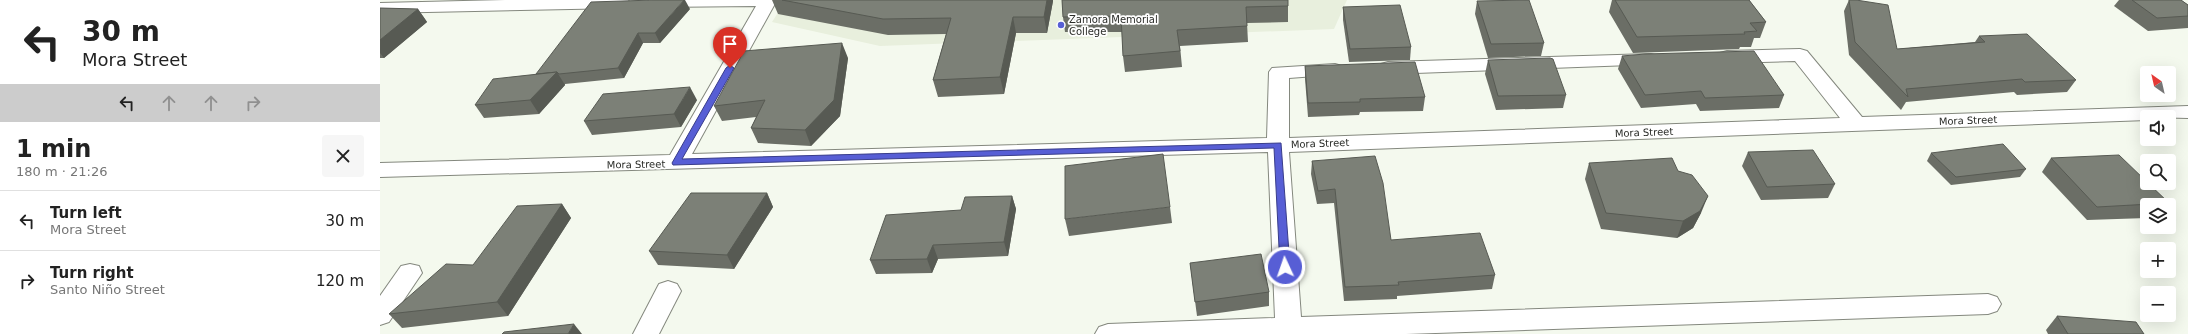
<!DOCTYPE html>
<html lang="en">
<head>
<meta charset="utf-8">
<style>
  body { margin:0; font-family:"DejaVu Sans",sans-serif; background:#f6f6f6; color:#222; height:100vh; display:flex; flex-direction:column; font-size:15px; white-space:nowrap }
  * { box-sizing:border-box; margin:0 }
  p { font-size:13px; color:#767676 }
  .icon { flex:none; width:22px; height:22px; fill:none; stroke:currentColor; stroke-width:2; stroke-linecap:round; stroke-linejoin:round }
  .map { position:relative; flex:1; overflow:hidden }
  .sheet { display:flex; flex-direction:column; background:#fff; width:380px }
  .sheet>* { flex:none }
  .guide { background:#fff; color:#222; overflow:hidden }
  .needle { width:26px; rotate:326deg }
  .tools { position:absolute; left:1760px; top:66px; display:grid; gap:8px }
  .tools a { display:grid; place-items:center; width:36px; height:36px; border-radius:4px; background:#fff; box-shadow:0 4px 16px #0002; font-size:20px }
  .pin { position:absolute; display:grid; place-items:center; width:34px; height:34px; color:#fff; margin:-41px -17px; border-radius:50% 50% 50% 0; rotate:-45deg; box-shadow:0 0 4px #0007 }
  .pin .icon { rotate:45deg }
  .me { position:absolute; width:44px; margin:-22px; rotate:357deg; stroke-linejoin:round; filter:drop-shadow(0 0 3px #0008) }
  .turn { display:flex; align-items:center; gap:14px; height:84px; padding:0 16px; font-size:18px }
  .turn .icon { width:52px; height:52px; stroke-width:2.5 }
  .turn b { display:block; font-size:28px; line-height:34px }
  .lanes { display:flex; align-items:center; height:38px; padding:0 16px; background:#0003; justify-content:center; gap:20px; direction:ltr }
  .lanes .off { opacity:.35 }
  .round { display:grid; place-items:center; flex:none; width:42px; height:42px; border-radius:4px; background:#f6f6f6 }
  .head { display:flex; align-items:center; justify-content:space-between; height:68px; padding:0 16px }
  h1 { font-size:24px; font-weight:700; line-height:30px }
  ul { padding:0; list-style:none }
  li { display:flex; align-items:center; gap:12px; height:60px; padding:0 16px; border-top:1px solid #e0e0e0 }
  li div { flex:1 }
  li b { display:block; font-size:15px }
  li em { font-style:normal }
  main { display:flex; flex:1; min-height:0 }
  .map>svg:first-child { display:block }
  .built { fill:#e8efdd }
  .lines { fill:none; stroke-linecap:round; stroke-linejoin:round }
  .street-casing { stroke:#84887e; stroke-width:2 }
  .street { fill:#fff; fill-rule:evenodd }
  .wall { fill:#6b6e66 }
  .shaded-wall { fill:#575a53 }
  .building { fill:#7c8077; stroke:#575a53 }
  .route { fill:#575ed5; stroke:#393d8a }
  .poi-dot { fill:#575ed5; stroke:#fff; stroke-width:1.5 }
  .labels { text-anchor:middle; stroke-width:3.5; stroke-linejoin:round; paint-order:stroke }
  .poi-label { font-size:10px; fill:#2b2d29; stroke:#fff; text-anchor:start }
  .street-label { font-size:10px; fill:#2b2d29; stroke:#fff }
</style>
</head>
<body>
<main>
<section class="sheet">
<div class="guide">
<div class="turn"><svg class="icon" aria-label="left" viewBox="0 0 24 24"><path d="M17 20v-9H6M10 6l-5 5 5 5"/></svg><div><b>30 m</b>Mora Street</div></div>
<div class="lanes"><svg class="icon" aria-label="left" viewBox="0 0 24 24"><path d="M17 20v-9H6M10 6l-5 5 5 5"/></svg><svg class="icon off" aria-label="ahead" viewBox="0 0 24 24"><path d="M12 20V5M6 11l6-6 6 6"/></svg><svg class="icon off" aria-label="ahead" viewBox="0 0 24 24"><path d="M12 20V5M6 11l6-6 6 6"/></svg><svg class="icon off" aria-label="right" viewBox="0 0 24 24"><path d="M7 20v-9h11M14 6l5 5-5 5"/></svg></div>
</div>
<div class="head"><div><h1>1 min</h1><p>180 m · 21:26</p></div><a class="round"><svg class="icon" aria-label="close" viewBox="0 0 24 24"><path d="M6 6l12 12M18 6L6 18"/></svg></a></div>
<ul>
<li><svg class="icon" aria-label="left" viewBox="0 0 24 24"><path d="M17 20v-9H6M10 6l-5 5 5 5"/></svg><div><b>Turn left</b><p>Mora Street</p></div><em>30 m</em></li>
<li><svg class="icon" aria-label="right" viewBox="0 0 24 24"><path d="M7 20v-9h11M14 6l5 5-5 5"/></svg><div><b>Turn right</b><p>Santo Niño Street</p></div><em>120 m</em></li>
</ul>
</section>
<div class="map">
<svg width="1808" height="334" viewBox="0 0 1808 334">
  <rect width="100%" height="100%" fill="#f4f9ee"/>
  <!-- built -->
  <polygon class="built" points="406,0 967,0 954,29 500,46 392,22"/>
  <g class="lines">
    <!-- street casing -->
    <g class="street-casing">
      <g id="street">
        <polygon points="125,0 248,0 250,3 247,7 241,8 0,13 0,3"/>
        <polygon points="269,0 397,0 312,154 887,138 889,72 892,68 955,64 962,66 965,70 962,74 909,78 909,138 1460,118 1415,61 1347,63 1340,61 1337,57 1340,53 1347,51 1420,49 1427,51 1482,117 1808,106 1808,118 1767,117 1767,120 909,152 921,317 1608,294 1617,297 1621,304 1617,311 1608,314 1026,334 715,334 719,327 728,324 895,318 888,152 0,177 0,163 290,155 376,6 277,7 271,6 268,2"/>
        <polygon points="1271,54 1278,56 1281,60 1278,64 1008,74 1001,72 998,68 1001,64 1008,62"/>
        <polygon points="30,264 39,266 42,273 9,322 0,325 0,296 21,266"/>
        <polygon points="288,281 297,284 301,291 279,334 253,334 279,284"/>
      </g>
    </g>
    <!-- street -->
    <use href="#street" class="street"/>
  </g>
  <!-- wall -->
  <g class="wall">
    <polygon points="392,0 673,0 673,1 667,33 636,33 624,94 558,97 553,80 566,34 508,35 398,14"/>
    <polygon points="682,0 908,6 908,22 867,23 868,42 800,46 802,67 745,72 743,56 742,32 685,32 683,17"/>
    <polygon points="1232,0 1369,0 1386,22 1380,38 1374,38 1371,47 1360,47 1359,49 1253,53 1229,12"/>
    <polygon points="1469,0 1476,0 1517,49 1595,42 1599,36 1696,80 1687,92 1637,95 1634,92 1526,102 1521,110 1469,55 1464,11"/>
    <polygon points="1739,0 1801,0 1808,5 1808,28 1768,31 1734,6"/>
    <polygon points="1097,1 1164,43 1161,56 1108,58 1095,14"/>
    <polygon points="963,7 1031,47 1030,60 969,62 963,20"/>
    <polygon points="0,8 38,9 47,22 4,58 0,58"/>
    <polygon points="310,9 280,43 263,43 244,78 185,84 185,85 159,114 104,118 95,105 156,74"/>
    <polygon points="1242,56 1404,95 1399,108 1320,111 1316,104 1261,108 1238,69"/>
    <polygon points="468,58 460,116 431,146 378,143 371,128 376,117 342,121 334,106"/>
    <polygon points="1108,60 1186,95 1183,108 1116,110 1105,74"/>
    <polygon points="925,66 1045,97 1043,111 980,112 979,115 928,117 925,79"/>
    <polygon points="317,100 301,127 212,135 204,121"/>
    <polygon points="1368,152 1455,184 1448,198 1381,200 1362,166"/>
    <polygon points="1551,153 1646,169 1640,177 1571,185 1547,161"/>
    <polygon points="1671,158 1789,203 1787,205 1767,205 1767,218 1707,220 1662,172"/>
    <polygon points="932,161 1011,240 1115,275 1112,289 1017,296 1017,299 964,301 954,203 937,204 931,174"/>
    <polygon points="1209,163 1298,171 1321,213 1313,228 1297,238 1221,229 1205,179"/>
    <polygon points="387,193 393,207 354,269 278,265 269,251"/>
    <polygon points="632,196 636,209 628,256 558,259 552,273 496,274 490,260 581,210"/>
    <polygon points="182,204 191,218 128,316 22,328 9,314 93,265"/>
    <polygon points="790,207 792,223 689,236 685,219"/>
    <polygon points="810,263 889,292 889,306 817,316"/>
    <polygon points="1677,316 1764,334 1668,334 1666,330"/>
  </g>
  <!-- shaded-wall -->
  <g class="shaded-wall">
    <polygon points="304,0 305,0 310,9 280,43 275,33"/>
    <polygon points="667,0 673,0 673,1 667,33 664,17"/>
    <polygon points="38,9 47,22 4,58 0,53 0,40"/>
    <polygon points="633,17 636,33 624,94 620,77"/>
    <polygon points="258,33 263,43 244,78 238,68"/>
    <polygon points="462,43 468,58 460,116 431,146 425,130"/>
    <polygon points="177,72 185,85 159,114 150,100"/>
    <polygon points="310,87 317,100 301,127 294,114"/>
    <polygon points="387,193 393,207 354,269 347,255"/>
    <polygon points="632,196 636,209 628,256 624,242"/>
    <polygon points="1328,196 1321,213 1313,228 1297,238 1303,221"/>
    <polygon points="182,204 191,218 128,316 117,302"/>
    <polygon points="553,245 558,259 552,273 547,259"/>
    <polygon points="194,324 202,334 188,334"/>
  </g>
  <!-- building -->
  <g class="building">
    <polygon points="274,0 304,0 275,33 258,33 238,68 179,74 177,72 156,74 211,2"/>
    <polygon points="402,0 667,0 664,17 633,17 620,77 553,80 571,18 503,19"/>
    <polygon points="682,0 908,0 908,6 866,7 867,26 797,30 800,51 743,56 741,16 683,17"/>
    <polygon points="1149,0 1164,43 1111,44 1097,1"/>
    <polygon points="1235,0 1369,0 1386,22 1370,23 1377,31 1364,32 1365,34 1257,37"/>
    <polygon points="1469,0 1476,0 1508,5 1517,49 1605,42 1599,36 1647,34 1696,80 1645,82 1642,79 1526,89 1528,97 1475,42"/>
    <polygon points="1752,0 1801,0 1808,5 1808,16 1777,18"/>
    <polygon points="1020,5 1031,47 970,49 963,7"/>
    <polygon points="0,8 38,9 0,40"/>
    <polygon points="462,43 454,100 425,130 371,128 385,100 334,106 364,51"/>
    <polygon points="1374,51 1404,95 1325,98 1321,91 1265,95 1242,56 1265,54"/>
    <polygon points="1170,58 1173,59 1186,95 1118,96 1108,60"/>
    <polygon points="1035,62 1045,97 980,99 980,102 928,103 925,66"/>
    <polygon points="177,72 150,100 95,105 113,79"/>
    <polygon points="310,87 294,114 204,121 223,94"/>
    <polygon points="1623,144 1646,169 1576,177 1551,153"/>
    <polygon points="1433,150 1455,184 1387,187 1368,152"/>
    <polygon points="783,154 790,207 685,219 685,166"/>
    <polygon points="1739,155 1767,182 1767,183 1768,183 1789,203 1717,207 1671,158"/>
    <polygon points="995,156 1003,183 1011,240 1100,233 1115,275 1018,282 1019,285 965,287 955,189 938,191 932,161"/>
    <polygon points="1292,158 1298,171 1312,175 1328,196 1320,211 1303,221 1226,213 1209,163"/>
    <polygon points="311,193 387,193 347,255 269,251"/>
    <polygon points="632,196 624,242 553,245 547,259 490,260 506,215 581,210 585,197"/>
    <polygon points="182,204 117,302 9,314 66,264 93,265 137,206"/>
    <polygon points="881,254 889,292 815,302 810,263"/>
    <polygon points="1677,316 1756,322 1764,334 1688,334"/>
    <polygon points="194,324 188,334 122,334 124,332"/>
  </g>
  <!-- route -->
  <polygon class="route" points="350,65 354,68 302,159 901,143 910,267 905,270 900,267 894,148 293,165 292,163 346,68"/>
  <!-- markers -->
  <circle class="poi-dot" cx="681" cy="25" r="4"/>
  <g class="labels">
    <!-- poi labels -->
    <g class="poi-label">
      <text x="689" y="23">Zamora Memorial<tspan x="689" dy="12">College</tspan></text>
    </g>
    <!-- street labels -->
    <g class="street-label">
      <text transform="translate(1588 120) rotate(-2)" y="4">Mora Street</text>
      <text transform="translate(1264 132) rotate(-2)" y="4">Mora Street</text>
      <text transform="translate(940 143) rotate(-2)" y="4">Mora Street</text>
      <text transform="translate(256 164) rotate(-1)" y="4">Mora Street</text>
    </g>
  </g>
</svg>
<div class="tools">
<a><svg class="needle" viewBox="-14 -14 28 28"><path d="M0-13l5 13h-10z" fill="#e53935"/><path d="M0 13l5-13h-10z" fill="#767676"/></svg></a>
<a><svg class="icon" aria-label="sound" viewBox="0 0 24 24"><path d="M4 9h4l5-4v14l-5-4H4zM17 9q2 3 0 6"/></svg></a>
<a><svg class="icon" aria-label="search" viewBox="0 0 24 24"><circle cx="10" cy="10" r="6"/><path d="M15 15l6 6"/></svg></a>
<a><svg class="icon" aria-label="layers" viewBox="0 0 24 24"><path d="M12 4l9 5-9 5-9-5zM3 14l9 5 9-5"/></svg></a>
<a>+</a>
<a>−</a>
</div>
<div class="pin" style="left:350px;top:68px;background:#d93025"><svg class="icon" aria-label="arrive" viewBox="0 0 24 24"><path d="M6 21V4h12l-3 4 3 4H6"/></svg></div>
<svg class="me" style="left:905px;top:267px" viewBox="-20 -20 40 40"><circle r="17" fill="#575ed5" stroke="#fff" stroke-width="3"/><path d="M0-11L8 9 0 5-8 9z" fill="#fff"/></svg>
</div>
</main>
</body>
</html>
